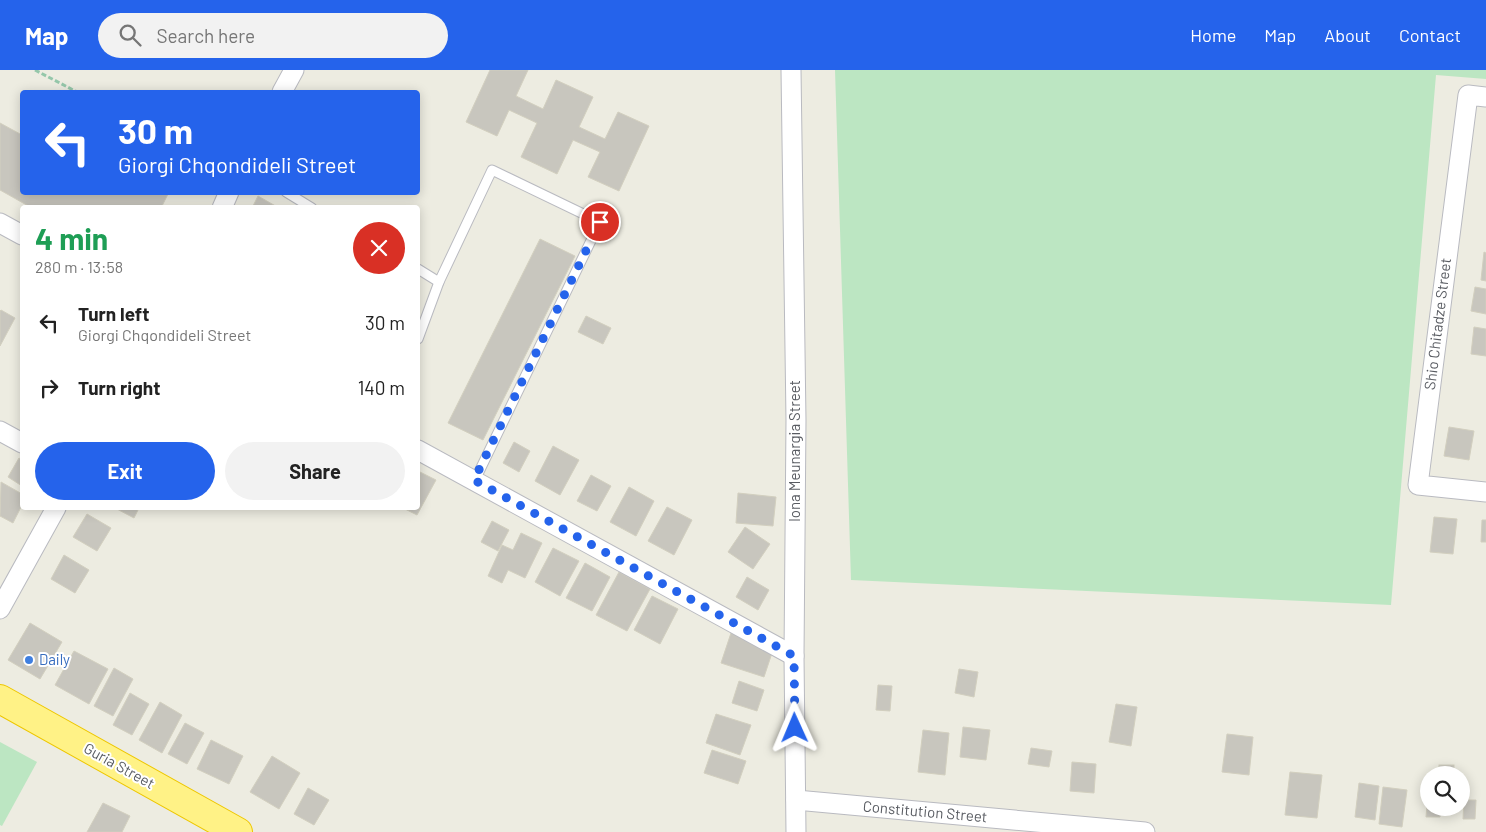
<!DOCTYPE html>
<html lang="en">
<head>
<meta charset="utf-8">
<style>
  body { margin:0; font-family:Barlow,sans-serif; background:#f2f2f2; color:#222; height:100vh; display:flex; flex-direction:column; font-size:19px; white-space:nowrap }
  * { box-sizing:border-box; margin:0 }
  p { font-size:16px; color:#767676 }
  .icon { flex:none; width:28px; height:28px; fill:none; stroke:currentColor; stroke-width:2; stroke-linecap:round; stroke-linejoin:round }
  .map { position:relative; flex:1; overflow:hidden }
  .panel { position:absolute; left:20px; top:135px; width:400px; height:305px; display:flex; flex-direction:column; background:#fff; border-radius:5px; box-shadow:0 2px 12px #0003 }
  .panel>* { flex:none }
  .top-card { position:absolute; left:20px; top:20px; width:400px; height:105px; border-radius:5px; box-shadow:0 2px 12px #0003; background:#2563eb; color:#fff; overflow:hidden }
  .buttons { position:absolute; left:1420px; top:696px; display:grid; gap:10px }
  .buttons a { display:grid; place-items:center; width:50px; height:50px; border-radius:50%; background:#fff; box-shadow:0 2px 12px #0003; font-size:25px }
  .pin { position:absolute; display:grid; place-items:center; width:42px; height:42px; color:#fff; margin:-21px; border:2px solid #fff; border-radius:50%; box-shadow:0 1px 5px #0007 }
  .me { position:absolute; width:55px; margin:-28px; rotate:359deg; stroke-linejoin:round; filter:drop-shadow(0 0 4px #0008) }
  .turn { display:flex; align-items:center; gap:18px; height:105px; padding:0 15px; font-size:22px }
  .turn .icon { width:65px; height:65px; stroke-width:2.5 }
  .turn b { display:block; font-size:35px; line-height:42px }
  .round { display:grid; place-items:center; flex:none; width:52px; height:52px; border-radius:26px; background:#f2f2f2 }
  .summary { display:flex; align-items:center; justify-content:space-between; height:85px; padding:0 15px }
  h1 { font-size:30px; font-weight:700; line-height:38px; color:#1e9e55 }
  .primary-button { display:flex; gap:10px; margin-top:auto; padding:10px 15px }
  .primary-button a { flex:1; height:58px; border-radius:30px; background:#2563eb; color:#fff; font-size:20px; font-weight:700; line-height:58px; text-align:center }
  .primary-button a+a { background:#f2f2f2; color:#222 }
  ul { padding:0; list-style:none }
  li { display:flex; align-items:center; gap:15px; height:65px; padding:0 15px }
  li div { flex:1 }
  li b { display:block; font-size:19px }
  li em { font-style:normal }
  header { display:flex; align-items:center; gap:30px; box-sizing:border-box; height:70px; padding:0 25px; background:#2563eb; color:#fff }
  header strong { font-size:24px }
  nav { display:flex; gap:28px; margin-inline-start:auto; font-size:18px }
  .search { width:350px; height:45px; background:#f2f2f2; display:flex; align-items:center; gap:12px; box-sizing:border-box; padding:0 18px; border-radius:28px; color:#767676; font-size:19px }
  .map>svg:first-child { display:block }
  .green { fill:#bce6c2 }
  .building { fill:#c8c6be; stroke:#d2cfbf }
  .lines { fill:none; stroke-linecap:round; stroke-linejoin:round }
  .lane-casing { stroke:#b9bac0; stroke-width:11 }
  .street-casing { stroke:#b9bac0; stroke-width:21 }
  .highway-casing { stroke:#eec700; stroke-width:30 }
  .path { stroke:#95c7aa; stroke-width:3; stroke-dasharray:5 2.5; stroke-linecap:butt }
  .lane { stroke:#fff; stroke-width:9 }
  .street { stroke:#fff; stroke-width:19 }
  .highway { stroke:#fff286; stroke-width:28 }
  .route { stroke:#2563eb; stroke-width:9; stroke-dasharray:0 16.2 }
  .shop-dot { fill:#3f7fe0; stroke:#fff; stroke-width:2 }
  .labels { text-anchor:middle; stroke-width:4; stroke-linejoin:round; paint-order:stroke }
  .street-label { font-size:15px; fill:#595c62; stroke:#fff }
  .shop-label { font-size:15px; fill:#366cbe; stroke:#fff; text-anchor:start }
</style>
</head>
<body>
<header>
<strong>Map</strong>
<div class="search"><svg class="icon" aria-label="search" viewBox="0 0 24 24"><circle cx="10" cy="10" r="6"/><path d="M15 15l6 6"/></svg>Search here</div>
<nav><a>Home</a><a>Map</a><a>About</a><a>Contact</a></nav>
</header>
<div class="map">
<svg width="1486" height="762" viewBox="0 0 1486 762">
  <rect width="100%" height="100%" fill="#edece1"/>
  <!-- green -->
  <g class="green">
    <polygon points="835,0 1486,0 1486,9 1436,5 1391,535 851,510"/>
    <polygon points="0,672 37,692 2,756 0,755"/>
  </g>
  <!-- building -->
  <g class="building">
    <polygon points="490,0 528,0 516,26 543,39 556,10 593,27 579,57 605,69 618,42 649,56 619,121 588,107 600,82 573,70 557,104 521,87 537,53 509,40 497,66 466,52"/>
    <polygon points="0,53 22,65 22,122 169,122 161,138 32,138 0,120"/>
    <polygon points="258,126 279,138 252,138"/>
    <polygon points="540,169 575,186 483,370 448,353"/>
    <polygon points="1484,182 1486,183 1486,211 1481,210"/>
    <polygon points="1475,217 1486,219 1486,244 1471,241"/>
    <polygon points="1,240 15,248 0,276 0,241"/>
    <polygon points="586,246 611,258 603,274 578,262"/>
    <polygon points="1474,257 1486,259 1486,286 1471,284"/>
    <polygon points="1449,357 1474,361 1469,390 1444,386"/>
    <polygon points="514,372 530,381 519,402 503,393"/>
    <polygon points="553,376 579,390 560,425 535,411"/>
    <polygon points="19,388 22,390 22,416 8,407"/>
    <polygon points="418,401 436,410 417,445 403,438 418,438"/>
    <polygon points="591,405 611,416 597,441 577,431"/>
    <polygon points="1,412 22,424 22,435 13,453 0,446"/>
    <polygon points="629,417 654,431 636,466 610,452"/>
    <polygon points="738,423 776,427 773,456 736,453"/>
    <polygon points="667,437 692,450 674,485 648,471"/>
    <polygon points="115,438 139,438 134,448"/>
    <polygon points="87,444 111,458 97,481 73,467"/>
    <polygon points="1434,447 1457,449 1453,484 1430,482"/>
    <polygon points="1482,450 1486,450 1486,472 1481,472"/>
    <polygon points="492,451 509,460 498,481 481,472"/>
    <polygon points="745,457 770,474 753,499 728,482"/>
    <polygon points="521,463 542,473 525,508 508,500 502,513 488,506 502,475 513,480"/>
    <polygon points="553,478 579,491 560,526 535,512"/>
    <polygon points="64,485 89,500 75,523 51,509"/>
    <polygon points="585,493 610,507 592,541 566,528"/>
    <polygon points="619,502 650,519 627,561 596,545"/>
    <polygon points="747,507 769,520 758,540 736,527"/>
    <polygon points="652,526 678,539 660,574 634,560"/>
    <polygon points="30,553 62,572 40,609 8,590"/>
    <polygon points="731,563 774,577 764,607 721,593"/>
    <polygon points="74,581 108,599 89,634 55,615"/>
    <polygon points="114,598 133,609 113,646 94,636"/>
    <polygon points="959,599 978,602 974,627 955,623"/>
    <polygon points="739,611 764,620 757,641 732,633"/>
    <polygon points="878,615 892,616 890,641 876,640"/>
    <polygon points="130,623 149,634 132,665 113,655"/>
    <polygon points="160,632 182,645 162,683 139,670"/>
    <polygon points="1116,634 1137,637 1131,676 1109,672"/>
    <polygon points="716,644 751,655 740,685 706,673"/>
    <polygon points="185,653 204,663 187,694 168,684"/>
    <polygon points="963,657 990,660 986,690 960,687"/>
    <polygon points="923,660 949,663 945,705 918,702"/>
    <polygon points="1227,664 1253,667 1249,705 1222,702"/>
    <polygon points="211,670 243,686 229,714 197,699"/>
    <polygon points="1031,678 1052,681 1049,697 1028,694"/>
    <polygon points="712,680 746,691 738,714 704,703"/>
    <polygon points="272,686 300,703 279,739 250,722"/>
    <polygon points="1072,692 1096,694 1094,723 1070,721"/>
    <rect x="1439" y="695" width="15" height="10"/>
    <polygon points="1290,702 1322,705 1317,748 1285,745"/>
    <polygon points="1359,713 1379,716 1375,750 1355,747"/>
    <polygon points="1383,717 1407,720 1402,757 1379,754"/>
    <polygon points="308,718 329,730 314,755 294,744"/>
    <polygon points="1428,722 1429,738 1441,738 1440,747 1426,747"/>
    <polygon points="1464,730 1476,730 1475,749 1463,749"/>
    <polygon points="103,733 130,746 122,762 87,762"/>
  </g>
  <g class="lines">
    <!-- lane casing -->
    <g class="lane-casing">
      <g id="lane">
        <polyline points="286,122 312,138"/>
        <polyline points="418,199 439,212"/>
        <polyline points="418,269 439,212 492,100 600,152 475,410"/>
      </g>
    </g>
    <!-- street casing -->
    <g class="street-casing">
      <g id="street">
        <polyline points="791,0 796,350 794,586 796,762"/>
        <polyline points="282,22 294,0"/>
        <polyline points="1486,27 1468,25 1418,415 1486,422"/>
        <polyline points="222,138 229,122"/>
        <polyline points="0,153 22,165"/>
        <polyline points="0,361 22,373"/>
        <polyline points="418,380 794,586"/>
        <polyline points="0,539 56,438"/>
        <polyline points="796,730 1145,762"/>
      </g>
    </g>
    <!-- highway casing -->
    <g class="highway-casing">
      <polyline id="highway" points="0,629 238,762"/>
    </g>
    <!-- path -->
    <polyline class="path" points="35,0 77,22"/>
    <!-- lane -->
    <use href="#lane" class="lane"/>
    <!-- street -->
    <use href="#street" class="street"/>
    <!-- highway -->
    <use href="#highway" class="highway"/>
  </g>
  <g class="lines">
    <!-- route -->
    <polyline class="route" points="600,152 474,410 794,586 795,658"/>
  </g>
  <!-- markers -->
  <circle class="shop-dot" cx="29" cy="590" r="5"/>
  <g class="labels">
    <!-- street labels -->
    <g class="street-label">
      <text transform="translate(1438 254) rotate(-83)" y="5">Shio Chitadze Street</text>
      <text transform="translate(795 381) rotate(-90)" y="5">Iona Meunargia Street</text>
      <text transform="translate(119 696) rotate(29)" y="5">Guria Street</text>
      <text transform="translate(925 742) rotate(5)" y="5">Constitution Street</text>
    </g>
    <!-- shop labels -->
    <g class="shop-label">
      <text x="39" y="595">Daily</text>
    </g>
  </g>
</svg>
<div class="buttons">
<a><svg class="icon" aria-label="search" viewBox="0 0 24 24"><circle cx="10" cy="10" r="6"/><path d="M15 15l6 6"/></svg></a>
</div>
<div class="pin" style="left:600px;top:152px;background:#d93025"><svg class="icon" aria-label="arrive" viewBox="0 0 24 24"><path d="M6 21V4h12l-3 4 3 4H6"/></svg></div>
<svg class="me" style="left:795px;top:658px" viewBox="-20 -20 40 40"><path d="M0-17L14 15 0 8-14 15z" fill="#2563eb" stroke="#fff" stroke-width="4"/></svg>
<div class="top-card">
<div class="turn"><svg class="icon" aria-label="left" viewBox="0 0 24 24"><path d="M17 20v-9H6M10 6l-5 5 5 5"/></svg><div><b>30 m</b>Giorgi Chqondideli Street</div></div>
</div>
<section class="panel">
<div class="summary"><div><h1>4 min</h1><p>280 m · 13:58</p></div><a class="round" style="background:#d93025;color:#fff"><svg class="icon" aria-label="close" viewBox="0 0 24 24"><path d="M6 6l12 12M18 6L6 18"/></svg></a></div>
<ul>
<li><svg class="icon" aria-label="left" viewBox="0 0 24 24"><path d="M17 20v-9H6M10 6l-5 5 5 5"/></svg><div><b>Turn left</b><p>Giorgi Chqondideli Street</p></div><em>30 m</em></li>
<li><svg class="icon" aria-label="right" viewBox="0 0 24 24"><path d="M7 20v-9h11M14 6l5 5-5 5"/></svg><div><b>Turn right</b></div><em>140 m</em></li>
</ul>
<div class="primary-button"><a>Exit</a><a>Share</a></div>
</section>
</div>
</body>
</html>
